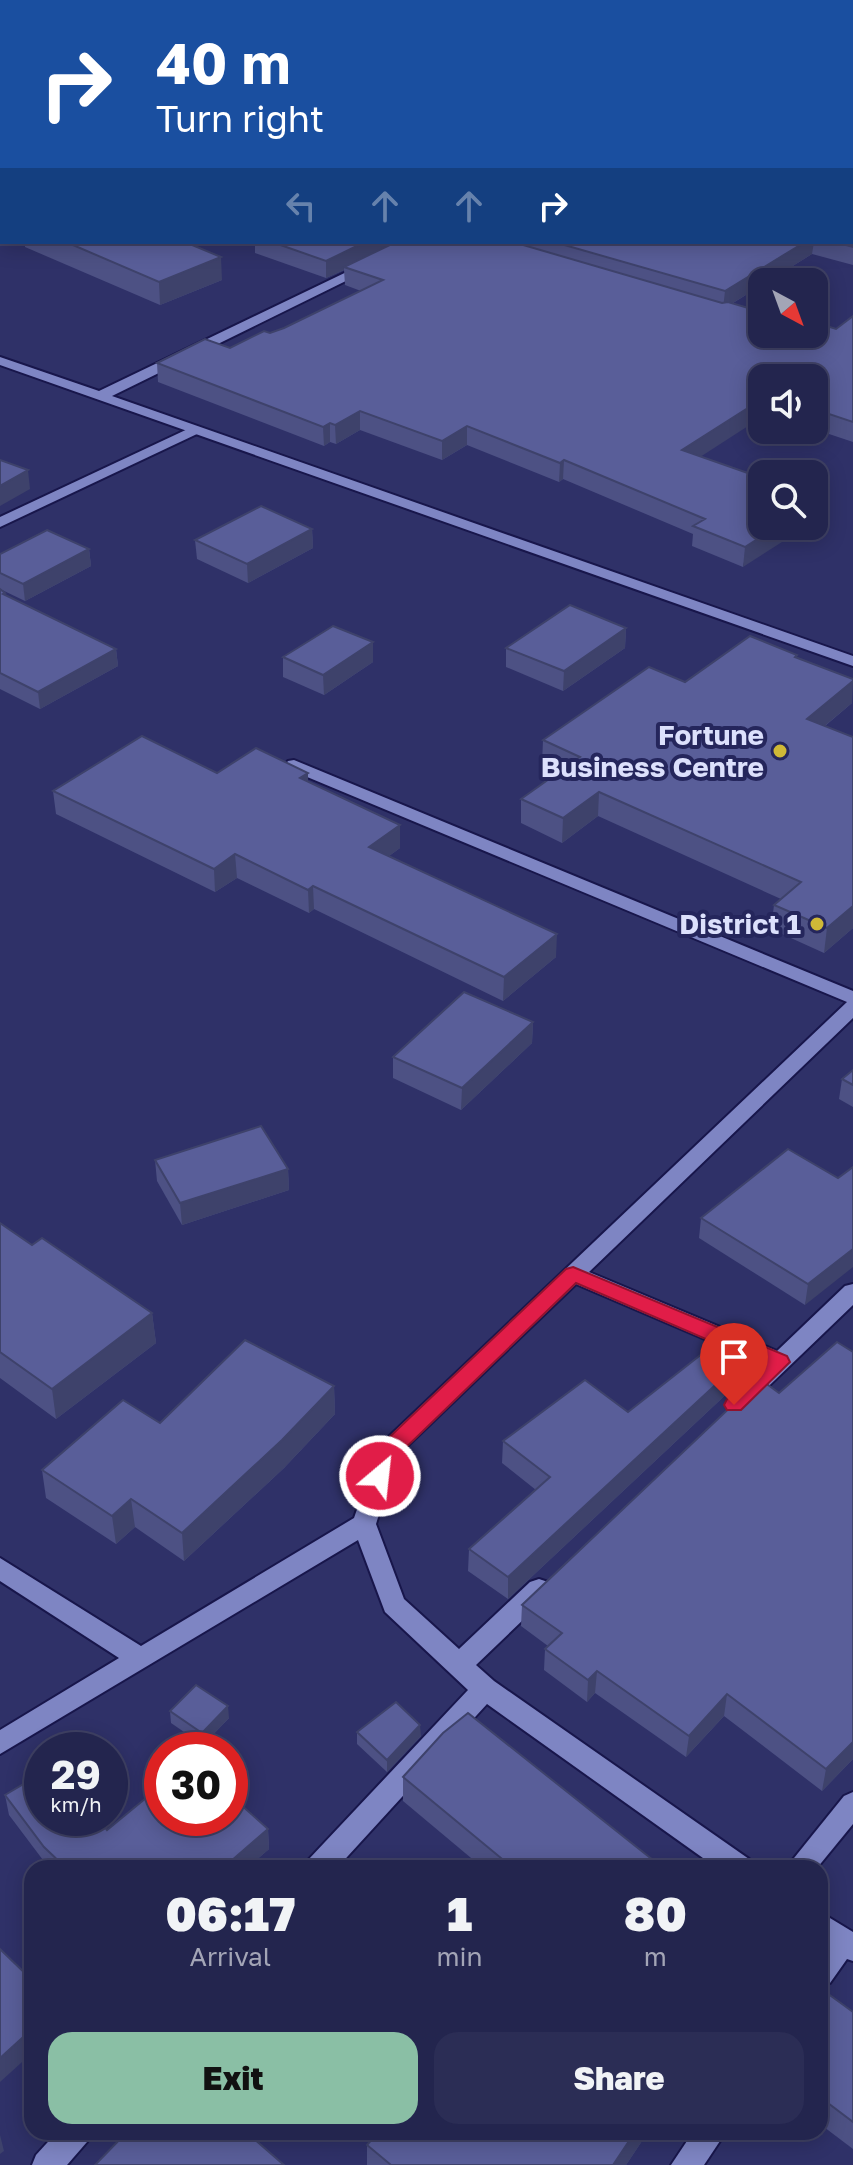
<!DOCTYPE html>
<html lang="en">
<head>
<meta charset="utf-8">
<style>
  body { margin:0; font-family:"Golos Text",sans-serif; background:#2b2d55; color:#f1f3f6; height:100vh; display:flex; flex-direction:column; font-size:30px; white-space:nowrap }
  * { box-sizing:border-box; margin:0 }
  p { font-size:26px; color:#a3a5b6 }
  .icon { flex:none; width:44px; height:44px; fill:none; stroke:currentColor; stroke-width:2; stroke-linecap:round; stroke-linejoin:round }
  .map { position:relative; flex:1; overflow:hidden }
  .details { position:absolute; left:24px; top:1860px; width:804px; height:280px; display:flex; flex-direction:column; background:#23254e; border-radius:24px; box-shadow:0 4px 20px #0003,0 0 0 2px #404266 }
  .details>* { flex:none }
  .guide { position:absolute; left:0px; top:0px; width:854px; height:244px; box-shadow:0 4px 20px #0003,0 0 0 2px #404266; background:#1a4fa0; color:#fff; overflow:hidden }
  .needle { width:52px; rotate:139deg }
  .tools { position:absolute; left:748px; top:268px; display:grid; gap:16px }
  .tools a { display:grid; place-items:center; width:80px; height:80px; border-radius:16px; background:#23254e; box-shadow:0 4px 20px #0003,0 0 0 2px #404266; font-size:40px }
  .speed { position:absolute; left:24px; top:1732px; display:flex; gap:16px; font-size:40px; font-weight:700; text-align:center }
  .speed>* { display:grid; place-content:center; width:104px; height:104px; border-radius:50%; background:#23254e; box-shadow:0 4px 20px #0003,0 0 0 2px #404266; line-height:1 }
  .speed small { font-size:20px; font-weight:400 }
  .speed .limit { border:12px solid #d22; background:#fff; color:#111 }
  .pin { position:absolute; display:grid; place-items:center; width:68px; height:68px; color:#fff; margin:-82px -34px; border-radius:50% 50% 50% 0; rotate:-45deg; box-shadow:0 0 8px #0007 }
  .pin .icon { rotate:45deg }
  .me { position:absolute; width:88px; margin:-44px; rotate:28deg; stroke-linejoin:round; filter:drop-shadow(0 0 6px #0008) }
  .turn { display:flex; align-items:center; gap:28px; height:168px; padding:0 24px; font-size:36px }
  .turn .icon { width:104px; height:104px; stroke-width:2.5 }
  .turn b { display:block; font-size:56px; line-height:68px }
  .lanes { display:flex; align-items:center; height:76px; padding:0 24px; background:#0003; justify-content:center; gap:40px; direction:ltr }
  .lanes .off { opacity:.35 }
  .eta { display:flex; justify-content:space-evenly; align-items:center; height:136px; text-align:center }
  .eta b { font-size:48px; font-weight:800; line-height:56px }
  .primary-button { display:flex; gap:16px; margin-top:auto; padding:16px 24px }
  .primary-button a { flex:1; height:92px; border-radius:24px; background:#8abfa5; color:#111; font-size:32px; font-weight:800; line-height:92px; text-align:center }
  .primary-button a+a { background:#2b2d55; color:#f1f3f6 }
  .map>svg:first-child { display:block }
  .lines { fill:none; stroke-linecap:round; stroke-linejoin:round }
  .service-casing { stroke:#18164b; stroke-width:4 }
  .minor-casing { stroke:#18164b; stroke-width:4 }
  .service { fill:#7e85c3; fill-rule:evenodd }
  .minor { fill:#7e85c3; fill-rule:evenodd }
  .wall { fill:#4d5184 }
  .shaded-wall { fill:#3e426b }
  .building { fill:#595e99; stroke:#3e426b; stroke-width:2 }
  .route { fill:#e11d48; stroke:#92132f; stroke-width:2 }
  .poi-dot { fill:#cfb837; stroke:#25265c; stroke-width:3 }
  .labels { text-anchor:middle; stroke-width:8; stroke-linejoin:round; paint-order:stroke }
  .poi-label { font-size:28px; font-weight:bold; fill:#dce0fc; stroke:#25265c; text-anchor:end }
</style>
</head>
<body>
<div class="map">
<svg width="853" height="2165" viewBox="0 0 853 2165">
  <rect width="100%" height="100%" fill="#2f3168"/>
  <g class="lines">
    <!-- service casing -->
    <g class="service-casing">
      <polygon id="service" points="192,427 199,431 197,434 0,527 0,517"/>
    </g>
    <!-- minor casing -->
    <g class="minor-casing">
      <g id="minor">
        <polygon points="409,242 425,242 112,396 853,656 853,666 0,365 0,357 99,391"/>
        <polygon points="294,760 853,991 853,1018 589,1272 777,1351 845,1286 853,1284 853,1305 751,1403 743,1406 735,1403 732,1397 763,1364 576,1284 397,1456 376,1524 404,1599 459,1649 530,1582 539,1579 548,1582 551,1589 548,1596 476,1665 494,1681 749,1859 753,1868 717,1868 487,1704 337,1868 305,1868 309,1859 468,1690 385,1612 358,1540 0,1754 0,1730 119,1658 0,1581 0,1558 141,1646 354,1518 379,1446 847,1002 288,769 285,765 288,761"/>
        <polygon points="853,1792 853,1824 817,1868 786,1868 844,1796"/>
        <polygon points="820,1912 853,1932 853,1961 847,1959 830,1983 820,1987 820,1951 825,1944 820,1941"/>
        <polygon points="57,2132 92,2132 87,2142 67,2165 32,2165 36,2155"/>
        <polygon points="693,2132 726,2132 704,2165 671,2165"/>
      </g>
    </g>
    <!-- service -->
    <use href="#service" class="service"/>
    <!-- minor -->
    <use href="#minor" class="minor"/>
  </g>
  <!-- wall -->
  <g class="wall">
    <polygon points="853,0 853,265 812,254 767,282 762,282 762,285 733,303 821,329 836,329 853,316 853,442 814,429 814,378 762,378 700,457 762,478 743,567 692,546 693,534 563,479 559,482 467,445 442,460 360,430 336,444 330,442 324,446 158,382 157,363 230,348 284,328 361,291 345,285 344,270 326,278 255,253 255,242 852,242 852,2 739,2"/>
    <polygon points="25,242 185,242 222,280 160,305 25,247"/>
    <polygon points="312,529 313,548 248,583 197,559 195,540"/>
    <polygon points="89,549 91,566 25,601 0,589 0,554"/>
    <polygon points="0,589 6,596 116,649 118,666 40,709 0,689"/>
    <polygon points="626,628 625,648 563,691 506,667 506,648"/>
    <polygon points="283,657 373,662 324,695 283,677"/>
    <polygon points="797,658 852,703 825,726 853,737 853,928 824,953 771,929 774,905 781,899 598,816 562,843 521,823 521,799 559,772 542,764 543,740 685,682"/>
    <polygon points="217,773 308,773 308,782 400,848 389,856 556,957 503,1001 314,909 309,913 237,878 215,892 56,814 53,791"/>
    <polygon points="533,1022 532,1043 461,1110 393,1078 393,1057"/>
    <polygon points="853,1070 853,1107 839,1099 842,1079"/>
    <polygon points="155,1160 288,1169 289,1190 182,1225 157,1181"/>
    <polygon points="838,1178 805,1305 699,1238 701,1218"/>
    <polygon points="0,1223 32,1245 152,1313 156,1343 56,1419 0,1378"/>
    <polygon points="738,1364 735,1386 508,1599 468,1571 469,1549 536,1490 502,1463 503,1441 628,1412"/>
    <polygon points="760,1379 853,1759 822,1791 724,1716 686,1757 595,1693 587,1702 544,1670 545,1649 548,1646 521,1626 522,1605"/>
    <polygon points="334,1386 335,1414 284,1468 184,1561 135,1527 116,1544 46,1498 42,1470 160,1423"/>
    <polygon points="170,1711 229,1718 203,1745 171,1723"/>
    <polygon points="357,1732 421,1736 387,1772 357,1744"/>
    <polygon points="403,1777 663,1868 483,1868 403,1801"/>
    <polygon points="5,1795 107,1830 162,1818 268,1829 269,1849 247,1868 49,1868 9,1815"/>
    <polygon points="820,1988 853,2012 853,2149 820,2124"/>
    <polygon points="646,2135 626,2165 367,2165 367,2145"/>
  </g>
  <!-- shaded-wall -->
  <g class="shaded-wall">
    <polygon points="36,0 125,0 113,2 36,2"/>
    <polygon points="365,242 402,242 344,267 344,270 326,278 326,261"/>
    <polygon points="805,242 814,242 812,254 767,282 762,282 762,285 723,309 725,291"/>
    <polygon points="221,257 222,280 160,305 159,282"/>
    <polygon points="762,399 762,417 680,470 682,450"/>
    <polygon points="360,411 360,430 336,444 335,425"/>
    <polygon points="330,423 330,442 324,446 323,427"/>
    <polygon points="467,426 467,445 442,460 442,441"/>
    <polygon points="564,460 563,479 559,482 560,463"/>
    <polygon points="28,470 30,489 0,506 0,486"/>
    <polygon points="821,499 819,518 814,521 814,503"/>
    <polygon points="778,526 807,526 743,567 745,547"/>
    <polygon points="312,529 313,548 248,583 247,564"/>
    <polygon points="89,549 91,566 25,601 23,584"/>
    <polygon points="626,628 625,648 563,691 564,671"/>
    <polygon points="373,642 373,662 324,695 323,675"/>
    <polygon points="116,649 118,666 40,709 38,692"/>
    <polygon points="853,681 852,703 804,743 807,719"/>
    <polygon points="308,773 308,796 300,778"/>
    <polygon points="599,792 598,816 562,843 563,818"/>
    <polygon points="400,825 400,848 370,870 369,847"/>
    <polygon points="235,854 237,878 215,892 214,869"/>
    <polygon points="313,886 314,909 309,913 308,890"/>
    <polygon points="853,906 853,928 824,953 827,928"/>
    <polygon points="557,934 556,957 503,1001 504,977"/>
    <polygon points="533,1022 532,1043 461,1110 462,1088"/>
    <polygon points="288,1169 289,1190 182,1225 180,1203"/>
    <polygon points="853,1249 853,1267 805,1305 808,1284"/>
    <polygon points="152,1313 156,1343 56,1419 52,1389"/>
    <polygon points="738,1364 735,1386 508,1599 508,1577"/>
    <polygon points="334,1386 335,1414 284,1468 184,1561 182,1533"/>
    <polygon points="131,1499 135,1527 116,1544 112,1516"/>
    <polygon points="597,1671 595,1693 587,1702 588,1680"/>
    <polygon points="727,1694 724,1716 686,1757 689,1736"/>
    <polygon points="228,1706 229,1718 203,1745 202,1733"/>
    <polygon points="420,1725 421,1736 387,1772 387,1760"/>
    <polygon points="853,1742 853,1759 822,1791 826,1769"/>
    <polygon points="268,1829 269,1849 247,1868 223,1868"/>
    <polygon points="32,2029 32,2053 0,2082 0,2058"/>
    <polygon points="635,2132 646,2132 646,2135 626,2165 613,2165"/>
    <polygon points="0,2135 4,2151 0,2154"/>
  </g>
  <!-- building -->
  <g class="building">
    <polygon points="742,0 774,1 853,0 851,2 739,2"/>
    <polygon points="853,9 853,83 852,83 852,10"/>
    <polygon points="852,87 853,90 852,169"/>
    <polygon points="852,180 853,180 853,247 835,242 852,242"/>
    <polygon points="66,242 185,242 221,257 159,282"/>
    <polygon points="272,242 365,242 326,261"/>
    <polygon points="396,242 513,242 722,303 728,302 762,312 762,334 814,334 814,327 821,329 827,326 836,329 853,316 853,422 814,409 814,378 762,378 762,399 682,450 762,478 762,526 778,526 745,547 693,526 705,519 564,460 560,463 467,426 442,441 360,411 335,425 330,423 323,427 157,363 205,339 230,348 264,331 270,333 284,328 383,280 344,267"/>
    <polygon points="554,242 805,242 725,291"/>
    <polygon points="0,460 28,470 0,486"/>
    <polygon points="814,496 821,499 814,503"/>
    <polygon points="261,506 312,529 247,564 195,540"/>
    <polygon points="47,530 89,549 23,584 0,573 0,554"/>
    <polygon points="0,589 5,593 3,594 116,649 38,692 0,673"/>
    <polygon points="570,605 626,628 564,671 506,648"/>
    <polygon points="333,626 373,642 323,675 283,657"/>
    <polygon points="750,636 797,655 795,657 853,679 853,681 807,719 853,737 853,906 827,928 774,905 801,882 599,792 563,818 521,799 580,757 543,740 649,667 685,682"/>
    <polygon points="142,736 217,773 256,748 308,773 300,778 400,825 369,847 557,934 504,977 313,886 308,890 235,854 214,869 53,791"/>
    <polygon points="464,992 533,1022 462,1088 393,1057"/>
    <polygon points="853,1070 853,1085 842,1079"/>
    <polygon points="261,1126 288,1169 180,1203 155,1160"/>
    <polygon points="788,1149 838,1178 853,1167 853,1249 808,1284 701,1218"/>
    <polygon points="0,1223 32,1245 42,1238 152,1313 52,1389 0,1352"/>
    <polygon points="245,1340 334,1386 282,1440 182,1533 131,1499 112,1516 42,1470 123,1400 160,1423"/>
    <polygon points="837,1342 853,1352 853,1742 826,1769 727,1694 689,1736 597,1671 588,1680 545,1649 562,1633 522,1605 760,1379 779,1393"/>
    <polygon points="712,1346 738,1364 508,1577 469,1549 550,1477 503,1441 585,1380 628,1412"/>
    <polygon points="196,1685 228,1706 202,1733 170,1711"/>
    <polygon points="396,1702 420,1725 387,1760 357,1732"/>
    <polygon points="468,1713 663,1868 513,1868 403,1777 443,1733"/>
    <polygon points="42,1773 42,1818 98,1818 107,1830 146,1798 162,1813 162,1818 230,1818 230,1795 268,1829 223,1868 66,1868 44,1847 5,1795"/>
    <polygon points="0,1949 32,1980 32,2029 0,2058"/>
    <polygon points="820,1988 853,2012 853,2122 820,2097"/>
    <polygon points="127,2132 246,2132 284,2165 95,2165"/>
    <polygon points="378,2132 635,2132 613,2165 391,2165 367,2145"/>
  </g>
  <!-- route -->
  <polygon class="route" points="573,1267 787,1356 790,1362 741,1410 727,1410 724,1405 727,1399 764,1364 576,1283 397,1456 387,1482 380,1484 372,1482 369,1476 380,1446 566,1269"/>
  <!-- markers -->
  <g class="poi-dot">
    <circle cx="780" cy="751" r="8"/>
    <circle cx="817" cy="924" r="8"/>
  </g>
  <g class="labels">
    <!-- poi labels -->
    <g class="poi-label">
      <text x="764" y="745">Fortune<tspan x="764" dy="32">Business Centre</tspan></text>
      <text x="801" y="934">District 1</text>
    </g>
  </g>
</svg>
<div class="tools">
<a><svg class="needle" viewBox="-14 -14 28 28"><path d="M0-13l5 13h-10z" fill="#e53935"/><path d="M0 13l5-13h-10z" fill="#a3a5b6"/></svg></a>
<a><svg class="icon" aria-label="sound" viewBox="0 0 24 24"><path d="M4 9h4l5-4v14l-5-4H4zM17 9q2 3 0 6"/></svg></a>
<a><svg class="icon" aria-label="search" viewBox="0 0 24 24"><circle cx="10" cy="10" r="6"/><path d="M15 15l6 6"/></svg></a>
</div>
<div class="speed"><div>29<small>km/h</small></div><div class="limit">30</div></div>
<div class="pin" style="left:734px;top:1405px;background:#d93025"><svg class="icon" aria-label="arrive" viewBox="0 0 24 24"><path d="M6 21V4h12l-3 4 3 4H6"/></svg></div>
<svg class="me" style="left:380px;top:1476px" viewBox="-20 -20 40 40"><circle r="17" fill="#e11d48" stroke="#fff" stroke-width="3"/><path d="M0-11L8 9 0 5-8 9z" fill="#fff"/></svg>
<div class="guide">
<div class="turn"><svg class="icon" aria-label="right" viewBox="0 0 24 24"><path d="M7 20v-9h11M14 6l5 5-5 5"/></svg><div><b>40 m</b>Turn right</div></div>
<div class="lanes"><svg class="icon off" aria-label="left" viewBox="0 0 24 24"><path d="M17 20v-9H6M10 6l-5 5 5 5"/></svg><svg class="icon off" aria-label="ahead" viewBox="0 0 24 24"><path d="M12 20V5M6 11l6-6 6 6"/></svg><svg class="icon off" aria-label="ahead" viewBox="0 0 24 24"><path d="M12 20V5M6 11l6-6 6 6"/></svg><svg class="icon" aria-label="right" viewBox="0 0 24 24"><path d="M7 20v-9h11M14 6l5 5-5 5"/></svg></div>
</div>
<section class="details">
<div class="eta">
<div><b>06:17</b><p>Arrival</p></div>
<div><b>1</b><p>min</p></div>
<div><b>80</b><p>m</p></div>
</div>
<div class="primary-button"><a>Exit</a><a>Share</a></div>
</section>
</div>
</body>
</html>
